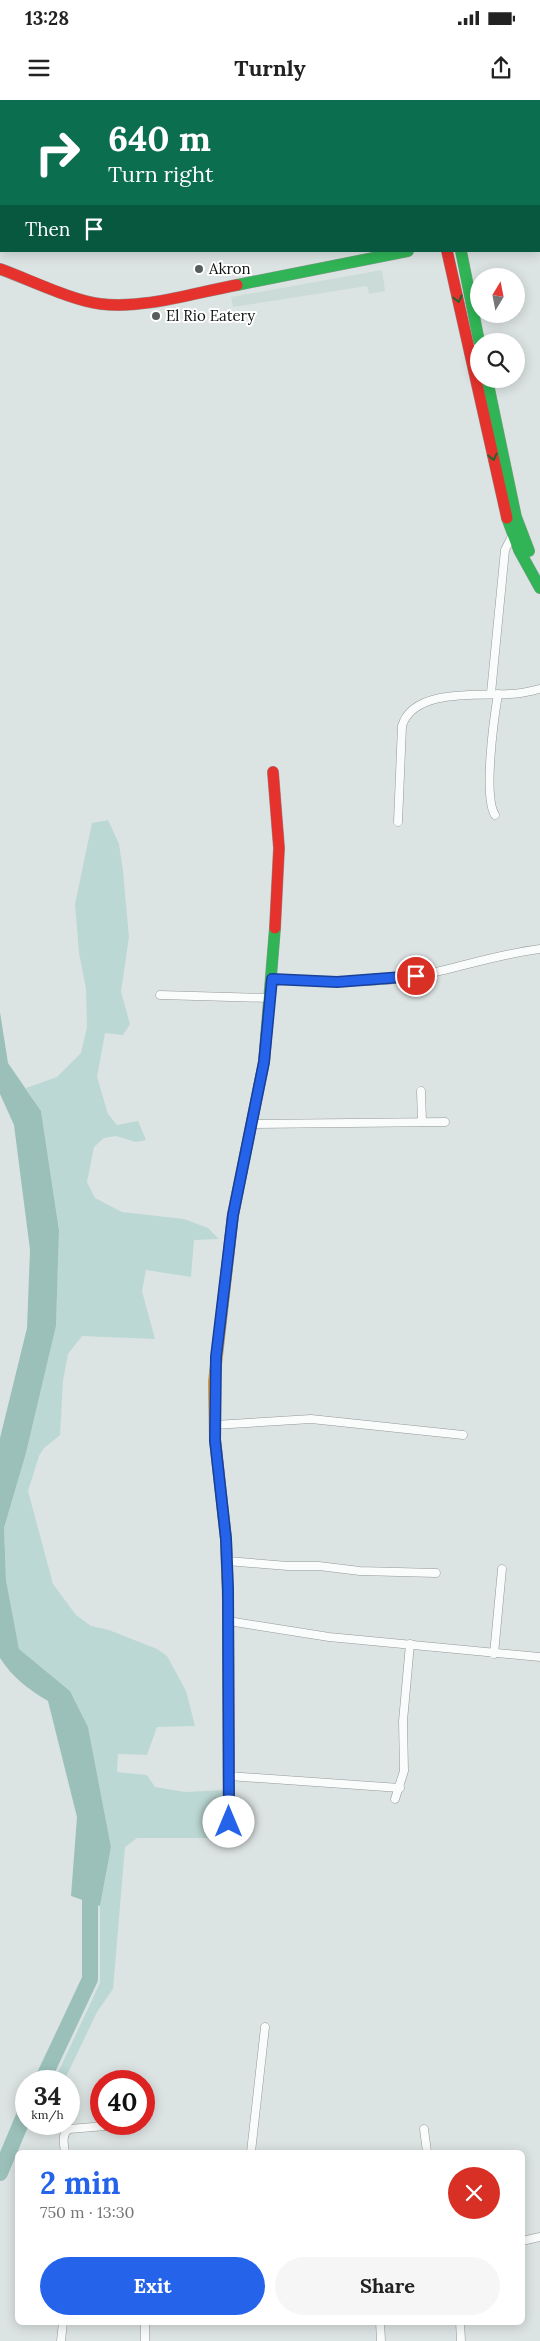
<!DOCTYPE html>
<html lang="en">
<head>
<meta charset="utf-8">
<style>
  body { margin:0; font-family:Lora,serif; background:#f6f6f6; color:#222; height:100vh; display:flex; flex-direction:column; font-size:19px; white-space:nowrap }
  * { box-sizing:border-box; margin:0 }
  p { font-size:16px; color:#767676 }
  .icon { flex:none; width:28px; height:28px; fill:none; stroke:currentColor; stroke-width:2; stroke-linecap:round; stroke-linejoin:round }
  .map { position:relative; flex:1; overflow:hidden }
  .drawer { position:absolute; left:15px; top:2050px; width:510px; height:175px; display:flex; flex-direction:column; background:#fff; border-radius:8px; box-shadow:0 2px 12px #0003 }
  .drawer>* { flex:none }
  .top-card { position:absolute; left:0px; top:0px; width:540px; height:152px; box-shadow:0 2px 12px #0003; background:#0b6e4f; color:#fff; overflow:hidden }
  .needle { width:32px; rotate:10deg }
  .tools { position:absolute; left:470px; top:168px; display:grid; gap:10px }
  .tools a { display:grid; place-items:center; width:55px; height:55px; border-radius:50%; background:#fff; box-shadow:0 2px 12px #0003; font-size:25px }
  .speed { position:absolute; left:15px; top:1970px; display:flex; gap:10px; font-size:25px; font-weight:700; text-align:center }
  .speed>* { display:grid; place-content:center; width:65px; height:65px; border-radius:50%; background:#fff; box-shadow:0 2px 12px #0003; line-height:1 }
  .speed small { font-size:12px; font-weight:400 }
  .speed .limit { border:8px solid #d22; background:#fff; color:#111 }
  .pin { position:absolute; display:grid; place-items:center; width:42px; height:42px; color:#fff; margin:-21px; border:2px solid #fff; border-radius:50%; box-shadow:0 1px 5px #0007 }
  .me { position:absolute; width:55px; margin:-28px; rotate:0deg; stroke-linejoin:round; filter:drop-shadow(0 0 4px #0008) }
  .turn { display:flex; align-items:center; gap:18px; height:105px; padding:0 25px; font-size:22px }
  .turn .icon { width:65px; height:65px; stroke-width:2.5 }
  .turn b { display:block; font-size:35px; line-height:42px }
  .then { display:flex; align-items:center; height:48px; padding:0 25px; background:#0003; gap:10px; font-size:19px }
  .round { display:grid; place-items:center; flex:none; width:52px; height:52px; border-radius:26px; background:#f6f6f6 }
  .overview { display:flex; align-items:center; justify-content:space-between; height:85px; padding:0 25px }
  h1 { font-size:30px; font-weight:800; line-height:38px; color:#2563eb }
  .button { display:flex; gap:10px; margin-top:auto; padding:10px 25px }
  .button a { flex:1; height:58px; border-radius:30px; background:#2563eb; color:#fff; font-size:20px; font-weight:800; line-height:58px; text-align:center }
  .button a+a { background:#f6f6f6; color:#222 }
  .status { display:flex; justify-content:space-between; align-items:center; height:35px; padding:0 25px; background:#fff; direction:ltr }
  .status svg { height:14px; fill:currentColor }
  header { display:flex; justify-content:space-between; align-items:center; height:65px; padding:0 25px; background:#fff; font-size:22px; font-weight:800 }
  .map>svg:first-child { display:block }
  .built { fill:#cadbd8 }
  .green { fill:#bcd8d4 }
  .water { fill:#9bc0ba }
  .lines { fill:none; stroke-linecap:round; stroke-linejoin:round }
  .river { stroke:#9bc0ba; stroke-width:16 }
  .street-casing { stroke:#939998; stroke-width:9 }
  .fast-casing { stroke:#939998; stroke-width:12 }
  .slow-casing { stroke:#939998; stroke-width:12 }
  .jam-casing { stroke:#939998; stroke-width:12 }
  .street { stroke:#fafbfb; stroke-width:8 }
  .fast { stroke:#30b455; stroke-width:11 }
  .slow { stroke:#ff9f0a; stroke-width:11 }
  .jam { stroke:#e5322d; stroke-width:11 }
  .oneway { stroke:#206434 }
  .route-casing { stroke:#184099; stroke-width:12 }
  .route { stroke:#2563eb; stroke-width:9 }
  .poi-dot { fill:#575d5c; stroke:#fff; stroke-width:2 }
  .labels { text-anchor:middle; stroke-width:4; stroke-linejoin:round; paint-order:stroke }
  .poi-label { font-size:15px; fill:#101514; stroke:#fff; text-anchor:start }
</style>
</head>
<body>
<div class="status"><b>13:28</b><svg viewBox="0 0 49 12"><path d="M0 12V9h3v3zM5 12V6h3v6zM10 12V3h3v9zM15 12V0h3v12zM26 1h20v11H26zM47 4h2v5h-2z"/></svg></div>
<header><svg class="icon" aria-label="menu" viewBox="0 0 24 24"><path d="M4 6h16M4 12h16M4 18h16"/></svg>Turnly<svg class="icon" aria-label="share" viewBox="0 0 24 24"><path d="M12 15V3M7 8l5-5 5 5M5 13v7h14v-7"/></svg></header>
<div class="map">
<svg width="540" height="2241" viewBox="0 0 540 2241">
  <rect width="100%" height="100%" fill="#dce4e3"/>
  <!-- built -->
  <polygon class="built" points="382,170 385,191 369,194 367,186 233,207 231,197"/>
  <!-- green -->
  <polygon class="green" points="108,720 119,744 123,771 129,837 121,892 130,924 123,935 105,933 97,977 108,1014 117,1025 138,1021 146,1040 136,1042 116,1036 104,1038 94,1047 87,1082 95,1098 122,1112 184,1119 208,1128 219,1139 194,1140 191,1177 146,1170 142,1191 155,1239 82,1236 68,1254 63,1281 60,1335 44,1348 39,1356 28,1391 53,1484 76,1515 91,1526 109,1530 157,1549 167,1556 186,1591 195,1626 157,1627 147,1655 118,1654 117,1672 147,1675 155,1687 185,1692 226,1690 221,1738 137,1738 125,1747 113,1889 97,1912 64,1981 54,1981 100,1883 100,1806 111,1747 88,1627 70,1591 19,1549 6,1480 4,1428 26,1353 56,1226 59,1129 41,1011 26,988 57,977 81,953 87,927 86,889 79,853 75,804 92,723"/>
  <!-- water -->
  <path class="water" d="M0,912L8,963L41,1011L59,1130L56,1226L26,1353L4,1428L6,1480L19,1549L70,1591L88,1627L111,1747L100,1806L71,1796L77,1717L48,1601C29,1590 12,1577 0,1558V1338L27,1228L30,1150L14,1025L0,994Z"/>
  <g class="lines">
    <!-- river -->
    <g class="river">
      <polyline points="42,1981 90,1879 90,1782"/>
      <polyline points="0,2073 26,2011"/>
    </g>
    <!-- street casing -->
    <g class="street-casing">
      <g id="street">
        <polyline points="491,593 505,450 513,434"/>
        <path d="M495,715C483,696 494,618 498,594"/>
        <path d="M398,722L402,626C413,588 479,596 509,594C520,594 530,591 540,589"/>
        <path d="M272,879C320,880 370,885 417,876C459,868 498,854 540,849"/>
        <polyline points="160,895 269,898"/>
        <polyline points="421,991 422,1022"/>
        <polyline points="252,1024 445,1022"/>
        <polyline points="214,1325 311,1319 463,1335"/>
        <polyline points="227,1461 288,1466 319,1466 360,1471 436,1473"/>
        <polyline points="228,1521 329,1537 540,1557"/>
        <polyline points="494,1554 502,1469"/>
        <polyline points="229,1676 400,1688"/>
        <polyline points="395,1699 404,1671 403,1621 410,1544"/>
        <polyline points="424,2029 427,2052"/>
        <path d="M65,2052C64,2045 61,2034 69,2029L130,2024"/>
        <polyline points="251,2052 265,1927"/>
        <polyline points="522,2141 540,2137"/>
        <polyline points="145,2222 145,2241"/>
        <polyline points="380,2222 381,2241"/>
        <polyline points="460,2222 461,2241"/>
        <polyline points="61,2241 63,2222"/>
      </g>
    </g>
    <!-- fast casing -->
    <g class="fast-casing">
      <g id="fast">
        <polyline points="539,125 540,124"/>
        <polyline points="461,151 479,241"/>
        <polyline points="237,185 408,151"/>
        <polyline points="487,279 516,417 529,451"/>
        <polyline points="507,418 519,450 540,488"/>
        <polyline points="238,1090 264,962 275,828"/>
        <polyline points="228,1501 229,1738"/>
      </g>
    </g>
    <!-- slow casing -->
    <g class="slow-casing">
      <polyline id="slow" points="228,1501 226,1439 215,1340 214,1282 233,1115 238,1090"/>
    </g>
    <!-- jam casing -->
    <g class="jam-casing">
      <g id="jam">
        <polyline points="447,151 507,418"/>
        <path d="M0,169C28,179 73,201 101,204C146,209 193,193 237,185"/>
        <polyline points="273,672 279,748 275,828"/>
      </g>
    </g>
    <!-- street -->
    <use href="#street" class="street"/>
    <!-- fast -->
    <use href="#fast" class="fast"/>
    <!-- slow -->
    <use href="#slow" class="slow"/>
    <!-- jam -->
    <use href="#jam" class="jam"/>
  </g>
  <!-- one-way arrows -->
  <defs><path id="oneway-chevron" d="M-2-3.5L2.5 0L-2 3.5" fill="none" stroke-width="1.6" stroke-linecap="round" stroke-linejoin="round" transform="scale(1.25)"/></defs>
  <g class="oneway">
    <use href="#oneway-chevron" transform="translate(458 199) rotate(77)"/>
    <use href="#oneway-chevron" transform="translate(493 357) rotate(77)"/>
  </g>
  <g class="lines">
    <!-- route casing -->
    <g class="route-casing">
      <polyline id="route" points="229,1722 228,1489 226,1439 215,1340 216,1257 233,1115 264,962 272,879 337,882 416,876"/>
    </g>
    <!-- route -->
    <use href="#route" class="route"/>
  </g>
  <!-- markers -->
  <g class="poi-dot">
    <circle cx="199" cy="169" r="5"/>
    <circle cx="156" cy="216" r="5"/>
  </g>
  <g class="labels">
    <!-- poi labels -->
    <g class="poi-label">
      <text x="209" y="174">Akron</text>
      <text x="166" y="221">El Rio Eatery</text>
    </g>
  </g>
</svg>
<div class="tools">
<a><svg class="needle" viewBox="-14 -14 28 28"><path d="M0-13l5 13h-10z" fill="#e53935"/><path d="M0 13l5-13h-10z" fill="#767676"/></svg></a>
<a><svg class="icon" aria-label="search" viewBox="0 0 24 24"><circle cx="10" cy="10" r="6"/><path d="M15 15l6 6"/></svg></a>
</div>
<div class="speed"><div>34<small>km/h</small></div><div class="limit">40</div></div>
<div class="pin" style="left:416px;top:876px;background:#d93025"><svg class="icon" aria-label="arrive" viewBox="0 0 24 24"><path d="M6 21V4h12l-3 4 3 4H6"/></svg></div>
<svg class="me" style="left:229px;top:1722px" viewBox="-20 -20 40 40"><circle r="19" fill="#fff"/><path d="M0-13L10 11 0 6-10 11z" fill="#2563eb"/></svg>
<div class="top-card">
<div class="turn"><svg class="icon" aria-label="right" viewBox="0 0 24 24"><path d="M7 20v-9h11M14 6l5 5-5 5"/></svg><div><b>640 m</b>Turn right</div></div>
<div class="then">Then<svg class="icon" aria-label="arrive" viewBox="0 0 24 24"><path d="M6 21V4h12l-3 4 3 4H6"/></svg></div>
</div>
<section class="drawer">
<div class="overview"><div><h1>2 min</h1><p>750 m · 13:30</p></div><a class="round" style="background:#d93025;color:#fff"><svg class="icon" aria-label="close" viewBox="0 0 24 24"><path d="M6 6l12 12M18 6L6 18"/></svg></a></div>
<div class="button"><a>Exit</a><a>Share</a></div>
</section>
</div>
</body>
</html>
